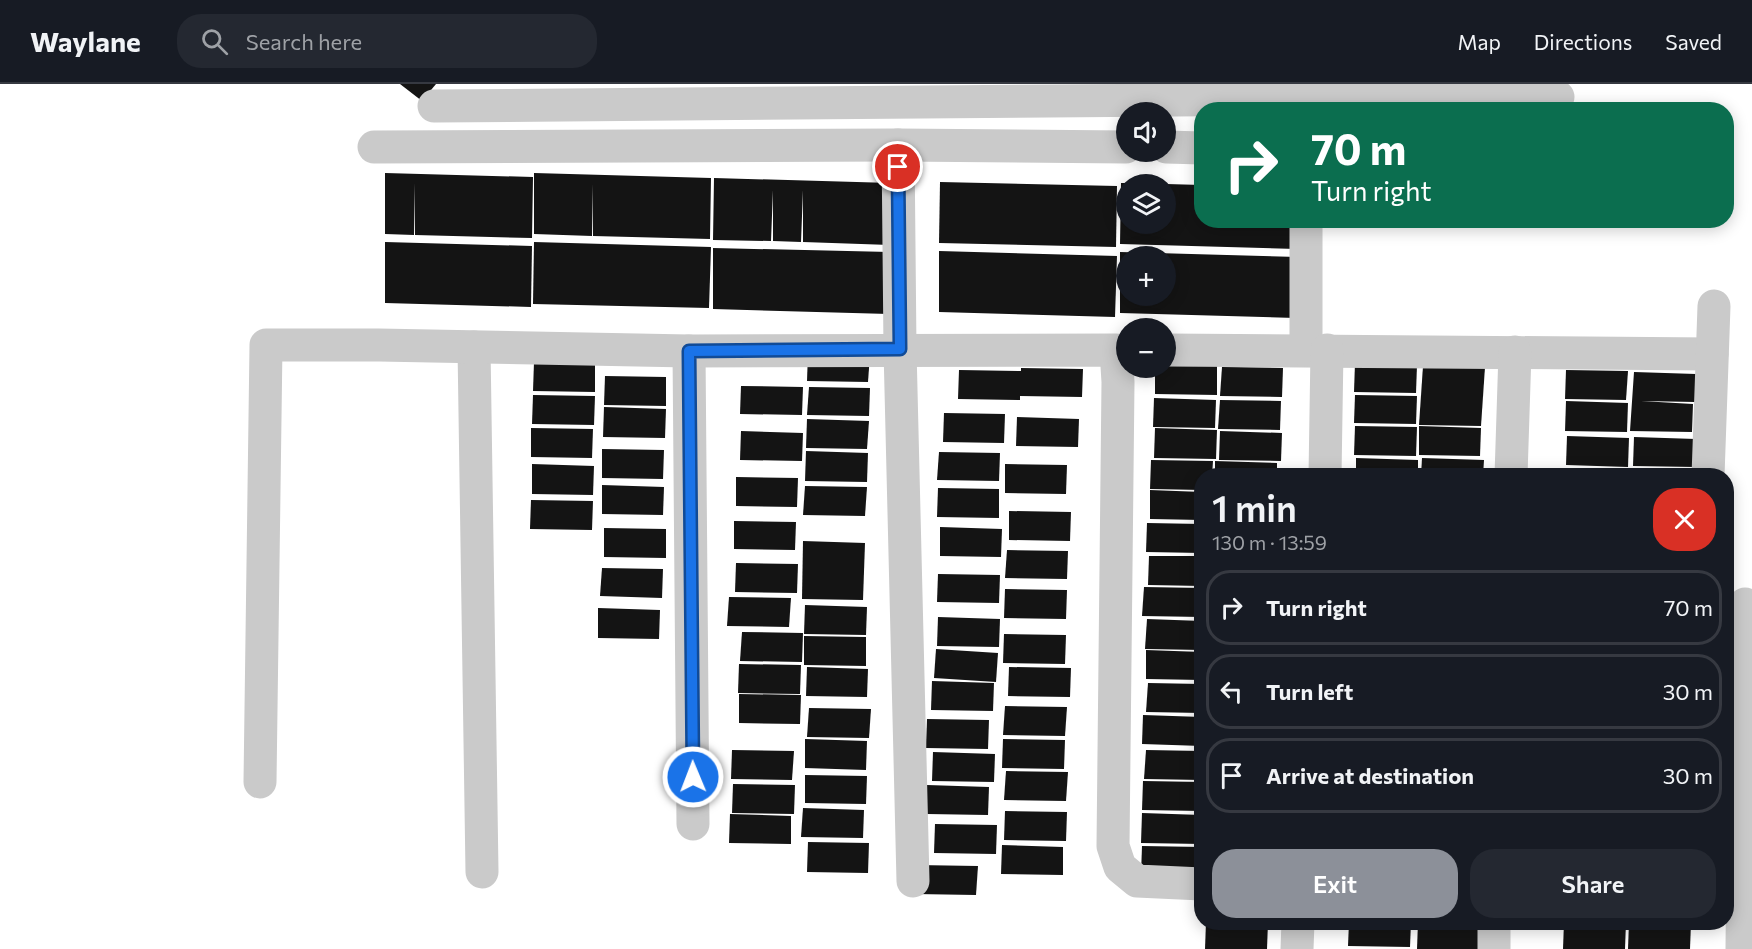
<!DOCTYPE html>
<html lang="en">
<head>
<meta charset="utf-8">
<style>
  body { margin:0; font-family:Commissioner,sans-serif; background:#242831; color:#f1f3f6; height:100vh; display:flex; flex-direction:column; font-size:22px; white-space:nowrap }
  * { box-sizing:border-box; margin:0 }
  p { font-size:20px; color:#9ea1a6 }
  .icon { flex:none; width:33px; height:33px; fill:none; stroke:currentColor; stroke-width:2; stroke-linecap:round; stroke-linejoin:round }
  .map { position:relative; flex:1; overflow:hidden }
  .panel { position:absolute; left:1194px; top:384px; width:540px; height:462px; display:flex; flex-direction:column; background:#171b24; border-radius:24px; box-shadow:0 3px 15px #0003 }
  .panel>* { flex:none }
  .top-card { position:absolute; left:1194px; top:18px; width:540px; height:126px; border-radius:24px; box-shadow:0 3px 15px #0003; background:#0b6e4f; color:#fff; overflow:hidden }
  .tools { position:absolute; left:1116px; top:18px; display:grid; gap:12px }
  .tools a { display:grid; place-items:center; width:60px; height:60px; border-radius:50%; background:#171b24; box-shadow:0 3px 15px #0003; font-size:30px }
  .pin { position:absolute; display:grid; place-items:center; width:51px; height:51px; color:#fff; margin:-26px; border:3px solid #fff; border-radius:50%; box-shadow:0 2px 6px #0007 }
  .me { position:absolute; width:66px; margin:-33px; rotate:359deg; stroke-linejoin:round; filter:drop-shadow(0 0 4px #0008) }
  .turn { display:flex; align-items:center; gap:21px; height:126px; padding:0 18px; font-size:27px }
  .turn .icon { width:78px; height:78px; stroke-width:2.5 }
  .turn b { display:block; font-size:42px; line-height:51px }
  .round { display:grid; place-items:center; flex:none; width:63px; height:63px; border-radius:24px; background:#242831 }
  .headline { display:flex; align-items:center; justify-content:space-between; height:102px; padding:0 18px }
  h1 { font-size:36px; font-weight:600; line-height:45px }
  .button { display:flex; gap:12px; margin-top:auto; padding:12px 18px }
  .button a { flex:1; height:69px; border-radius:24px; background:#8c9099; color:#fff; font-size:24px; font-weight:600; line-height:69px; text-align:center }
  .button a+a { background:#242831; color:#f1f3f6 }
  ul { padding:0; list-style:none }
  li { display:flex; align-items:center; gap:18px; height:75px; margin:0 12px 9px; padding:0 6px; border:3px solid #363941; border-radius:24px }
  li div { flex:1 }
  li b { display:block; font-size:22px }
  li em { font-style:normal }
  header { display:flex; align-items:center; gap:36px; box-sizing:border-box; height:84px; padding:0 30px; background:#171b24; border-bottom:2px solid #363941 }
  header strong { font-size:28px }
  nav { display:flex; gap:33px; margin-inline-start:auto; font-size:21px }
  .search { width:420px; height:54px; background:#242831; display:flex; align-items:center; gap:15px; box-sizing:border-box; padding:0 21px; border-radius:24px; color:#9ea1a6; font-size:22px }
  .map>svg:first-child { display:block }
  .building { fill:#141414; fill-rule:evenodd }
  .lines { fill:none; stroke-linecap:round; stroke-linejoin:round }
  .minor { stroke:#cacaca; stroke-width:33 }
  .route-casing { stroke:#114b97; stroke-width:15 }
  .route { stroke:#1a73e8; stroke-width:10 }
</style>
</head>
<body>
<header>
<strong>Waylane</strong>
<div class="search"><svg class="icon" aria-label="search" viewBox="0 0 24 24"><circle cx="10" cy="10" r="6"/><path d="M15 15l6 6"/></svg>Search here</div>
<nav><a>Map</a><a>Directions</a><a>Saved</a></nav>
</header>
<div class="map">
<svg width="1752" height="865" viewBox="0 0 1752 865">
  <rect width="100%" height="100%" fill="#fff"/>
  <!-- building -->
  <g class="building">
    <polygon points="400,0 436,0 422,17"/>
    <polygon points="385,89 533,93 532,154 415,151 415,99 414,151 385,150"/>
    <polygon points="534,89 711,94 710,155 593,152 593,100 592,152 534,150"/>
    <polygon points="714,94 891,99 890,161 803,158 803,106 801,158 773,157 773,106 771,157 713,156"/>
    <polygon points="940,98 1117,102 1116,163 939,159"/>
    <polygon points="1121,99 1126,99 1126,140 1166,140 1166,100 1202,101 1202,136 1297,136 1297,165 1120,160"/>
    <polygon points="385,158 532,162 531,223 385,219"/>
    <polygon points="534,158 711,163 709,224 533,220"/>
    <polygon points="713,164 890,168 889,230 713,225"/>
    <polygon points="939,167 1117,172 1115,233 939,228"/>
    <path d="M1120,168L1298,173L1296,234L1120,229ZM1126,172H1166V212H1126Z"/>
    <polygon points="808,268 870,270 868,298 807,297"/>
    <polygon points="534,278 595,279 595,308 533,307"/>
    <polygon points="1355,279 1417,281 1416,309 1354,308"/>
    <polygon points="1166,281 1217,282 1217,311 1155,310 1155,284 1166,284"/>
    <polygon points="1423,282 1485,283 1481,342 1419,341"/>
    <polygon points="1222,283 1283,284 1282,313 1220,312"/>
    <polygon points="1021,284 1083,285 1082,313 1020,312 1020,316 958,315 959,286 1021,287"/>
    <polygon points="1566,286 1628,287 1626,316 1565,315"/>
    <polygon points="1634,288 1696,290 1695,318 1641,317 1693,320 1692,348 1630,347"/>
    <polygon points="605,292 666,293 666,322 604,321"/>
    <polygon points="741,302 803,303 802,331 740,330"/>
    <polygon points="809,303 870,304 869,332 807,331"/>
    <polygon points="533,311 595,312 594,341 532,340"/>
    <polygon points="1355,311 1417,312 1416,340 1354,339"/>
    <polygon points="1154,314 1216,316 1215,344 1153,343"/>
    <polygon points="1220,316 1281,317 1280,346 1218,345"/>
    <polygon points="1566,317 1628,319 1627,348 1565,347"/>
    <polygon points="604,323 666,325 665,354 603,353"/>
    <polygon points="944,329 1005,330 1004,359 943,358"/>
    <polygon points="1017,333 1079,335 1078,363 1016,362"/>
    <polygon points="807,335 869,337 867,365 806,364"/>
    <polygon points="1355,342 1417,343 1416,372 1354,371"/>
    <polygon points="1419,342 1481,344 1480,372 1419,371"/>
    <polygon points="531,344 593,345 592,374 531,373"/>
    <polygon points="1155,344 1217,346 1216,375 1154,374"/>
    <polygon points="741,347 803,349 802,377 740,376"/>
    <polygon points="1220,347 1282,349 1281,377 1219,376"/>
    <polygon points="1567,352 1629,354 1628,383 1566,381"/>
    <polygon points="1634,353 1696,355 1695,383 1633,382"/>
    <polygon points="602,365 664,366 663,395 602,394"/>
    <polygon points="806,367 868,369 867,398 805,397"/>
    <polygon points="939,368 1000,369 999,397 937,396"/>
    <polygon points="1356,374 1418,376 1418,392 1356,392"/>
    <polygon points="1422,374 1484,376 1483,392 1421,392"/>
    <polygon points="1151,376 1213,377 1212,392 1202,392 1202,406 1150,405"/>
    <polygon points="1215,377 1277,379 1277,392 1215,392"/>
    <polygon points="532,380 594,382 593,411 532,410"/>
    <polygon points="1005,380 1067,381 1066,410 1005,409"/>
    <polygon points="1565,386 1627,387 1626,392 1564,392"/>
    <polygon points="1632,387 1694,388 1693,392 1631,392"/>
    <polygon points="736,393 798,394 797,423 736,422"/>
    <polygon points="602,401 664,403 663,431 602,430"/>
    <polygon points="805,402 867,403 865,432 803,431"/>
    <polygon points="938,404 999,405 999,434 937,433"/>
    <polygon points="1150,406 1202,408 1202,436 1150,435"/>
    <polygon points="531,416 593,417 592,446 530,445"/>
    <polygon points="1009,427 1071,428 1070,457 1009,456"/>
    <polygon points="734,437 796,438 795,466 734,465"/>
    <polygon points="1147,439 1202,440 1202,469 1146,468"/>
    <polygon points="940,443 1002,445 1001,473 940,472"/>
    <polygon points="604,444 666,445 666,474 604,473"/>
    <polygon points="803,457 865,459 863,516 802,515"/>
    <polygon points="1007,466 1068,467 1067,495 1005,494"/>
    <polygon points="1149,472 1202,472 1202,502 1148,501"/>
    <polygon points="736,479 798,480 797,509 735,508"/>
    <polygon points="602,484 663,485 662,514 600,512"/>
    <polygon points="938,490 1000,491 999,519 937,518"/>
    <polygon points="1144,503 1202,504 1202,533 1142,532"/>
    <polygon points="1005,505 1067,506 1066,535 1004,534"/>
    <polygon points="729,513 791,514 789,543 727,542"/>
    <polygon points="805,521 867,523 866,551 804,550"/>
    <polygon points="598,524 660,526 659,555 598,554"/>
    <polygon points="938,533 1000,535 999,563 937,562"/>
    <polygon points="1147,535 1202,537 1202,566 1145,565"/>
    <polygon points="742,548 803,549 802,578 740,577"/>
    <polygon points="1004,550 1066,551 1065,580 1003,579"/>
    <polygon points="804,552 866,553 866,582 804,581"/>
    <polygon points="936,565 998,569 996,598 934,594"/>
    <polygon points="1146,566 1202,568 1202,596 1146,595"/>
    <polygon points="739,580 801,581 800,610 738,609"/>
    <polygon points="807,583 868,585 867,613 806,612"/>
    <polygon points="1009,583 1071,584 1070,613 1008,612"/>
    <polygon points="932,597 994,599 993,627 931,626"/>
    <polygon points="1148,599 1202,600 1202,629 1146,628"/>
    <polygon points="739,610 801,611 800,640 739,639"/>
    <polygon points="1005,622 1067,623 1065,652 1003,651"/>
    <polygon points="809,624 871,625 869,654 807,653"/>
    <polygon points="1143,631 1202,633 1202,662 1142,660"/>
    <polygon points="927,635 989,636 988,665 926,664"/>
    <polygon points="805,655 867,657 866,686 805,684"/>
    <polygon points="1003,655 1065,656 1064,685 1002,684"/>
    <polygon points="732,666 794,667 792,696 731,695"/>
    <polygon points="1146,666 1202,667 1202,696 1144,695"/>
    <polygon points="933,668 995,670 994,698 932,697"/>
    <polygon points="1006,687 1068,688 1066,717 1004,716"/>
    <polygon points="805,691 867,692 866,720 805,719"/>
    <polygon points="1143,697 1202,698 1202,727 1142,726"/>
    <polygon points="733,700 795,701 794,730 732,729"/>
    <polygon points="927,701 989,703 988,731 927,730"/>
    <polygon points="803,724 864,726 863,754 801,753"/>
    <polygon points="1005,727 1067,728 1066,757 1004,756"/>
    <polygon points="1142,729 1202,731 1202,760 1141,759"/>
    <polygon points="730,730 791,732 791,760 729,759"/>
    <polygon points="935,740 997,741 996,770 934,769"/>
    <polygon points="808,758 869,759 868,789 807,788"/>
    <polygon points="1002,761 1063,763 1063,791 1001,790"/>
    <polygon points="1142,762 1202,763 1202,792 1141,791"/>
    <polygon points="916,781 978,782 976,811 915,810"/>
    <polygon points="1206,838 1268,838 1267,865 1205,865"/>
    <polygon points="1349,838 1411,838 1410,863 1348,862"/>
    <polygon points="1418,838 1480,838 1479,865 1417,865"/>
    <polygon points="1564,838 1626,838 1625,865 1563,865"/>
    <polygon points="1629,838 1691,839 1690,865 1628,865"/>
  </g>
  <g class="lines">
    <!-- minor -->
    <g class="minor">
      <polyline points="434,22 1558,13"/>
      <polyline points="898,61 900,265 913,797"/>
      <polyline points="374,63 898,61 1126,63"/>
      <polyline points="1166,63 1202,64"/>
      <polyline points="474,263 482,788"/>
      <polyline points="1166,266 1712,270"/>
      <polyline points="1306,266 1306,136"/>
      <polyline points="689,267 693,740"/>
      <polyline points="1325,392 1327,266"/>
      <polyline points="1511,392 1515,268"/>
      <polyline points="1708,392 1714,222"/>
      <polyline points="260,698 266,261 379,261 689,267 1116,266 1118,298 1113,762 1120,783 1137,797 1202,800"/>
      <polyline points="1494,838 1494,865"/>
      <polyline points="1297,865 1298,838"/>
      <polyline points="1742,865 1745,520"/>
    </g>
  </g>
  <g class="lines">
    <!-- route casing -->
    <g class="route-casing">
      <polyline id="route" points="693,693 689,267 900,265 898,83"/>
    </g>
    <!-- route -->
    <use href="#route" class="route"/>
  </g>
</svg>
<div class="tools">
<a><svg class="icon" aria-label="sound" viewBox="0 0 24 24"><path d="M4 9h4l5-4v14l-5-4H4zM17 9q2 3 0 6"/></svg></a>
<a><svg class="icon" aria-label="layers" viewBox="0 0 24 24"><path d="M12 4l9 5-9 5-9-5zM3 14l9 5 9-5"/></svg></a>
<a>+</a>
<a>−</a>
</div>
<div class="pin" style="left:898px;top:83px;background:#d93025"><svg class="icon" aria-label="arrive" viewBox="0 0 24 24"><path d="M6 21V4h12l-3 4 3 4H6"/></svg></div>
<svg class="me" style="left:693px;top:693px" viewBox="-20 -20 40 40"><circle r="17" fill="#1a73e8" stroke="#fff" stroke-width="3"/><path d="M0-11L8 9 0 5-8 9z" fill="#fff"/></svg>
<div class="top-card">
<div class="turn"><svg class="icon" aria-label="right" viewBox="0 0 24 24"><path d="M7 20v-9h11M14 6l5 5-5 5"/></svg><div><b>70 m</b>Turn right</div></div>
</div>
<section class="panel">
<div class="headline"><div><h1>1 min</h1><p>130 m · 13:59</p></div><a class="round" style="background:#d93025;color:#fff"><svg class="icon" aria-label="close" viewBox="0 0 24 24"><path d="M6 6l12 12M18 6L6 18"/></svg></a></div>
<ul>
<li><svg class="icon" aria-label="right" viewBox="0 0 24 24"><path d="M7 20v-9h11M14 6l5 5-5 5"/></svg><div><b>Turn right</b></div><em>70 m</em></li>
<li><svg class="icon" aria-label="left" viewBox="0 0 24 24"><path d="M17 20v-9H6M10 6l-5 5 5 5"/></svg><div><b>Turn left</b></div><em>30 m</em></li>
<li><svg class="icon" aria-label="arrive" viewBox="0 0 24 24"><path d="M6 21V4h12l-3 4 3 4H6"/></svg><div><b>Arrive at destination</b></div><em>30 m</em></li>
</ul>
<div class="button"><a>Exit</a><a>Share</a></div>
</section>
</div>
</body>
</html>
